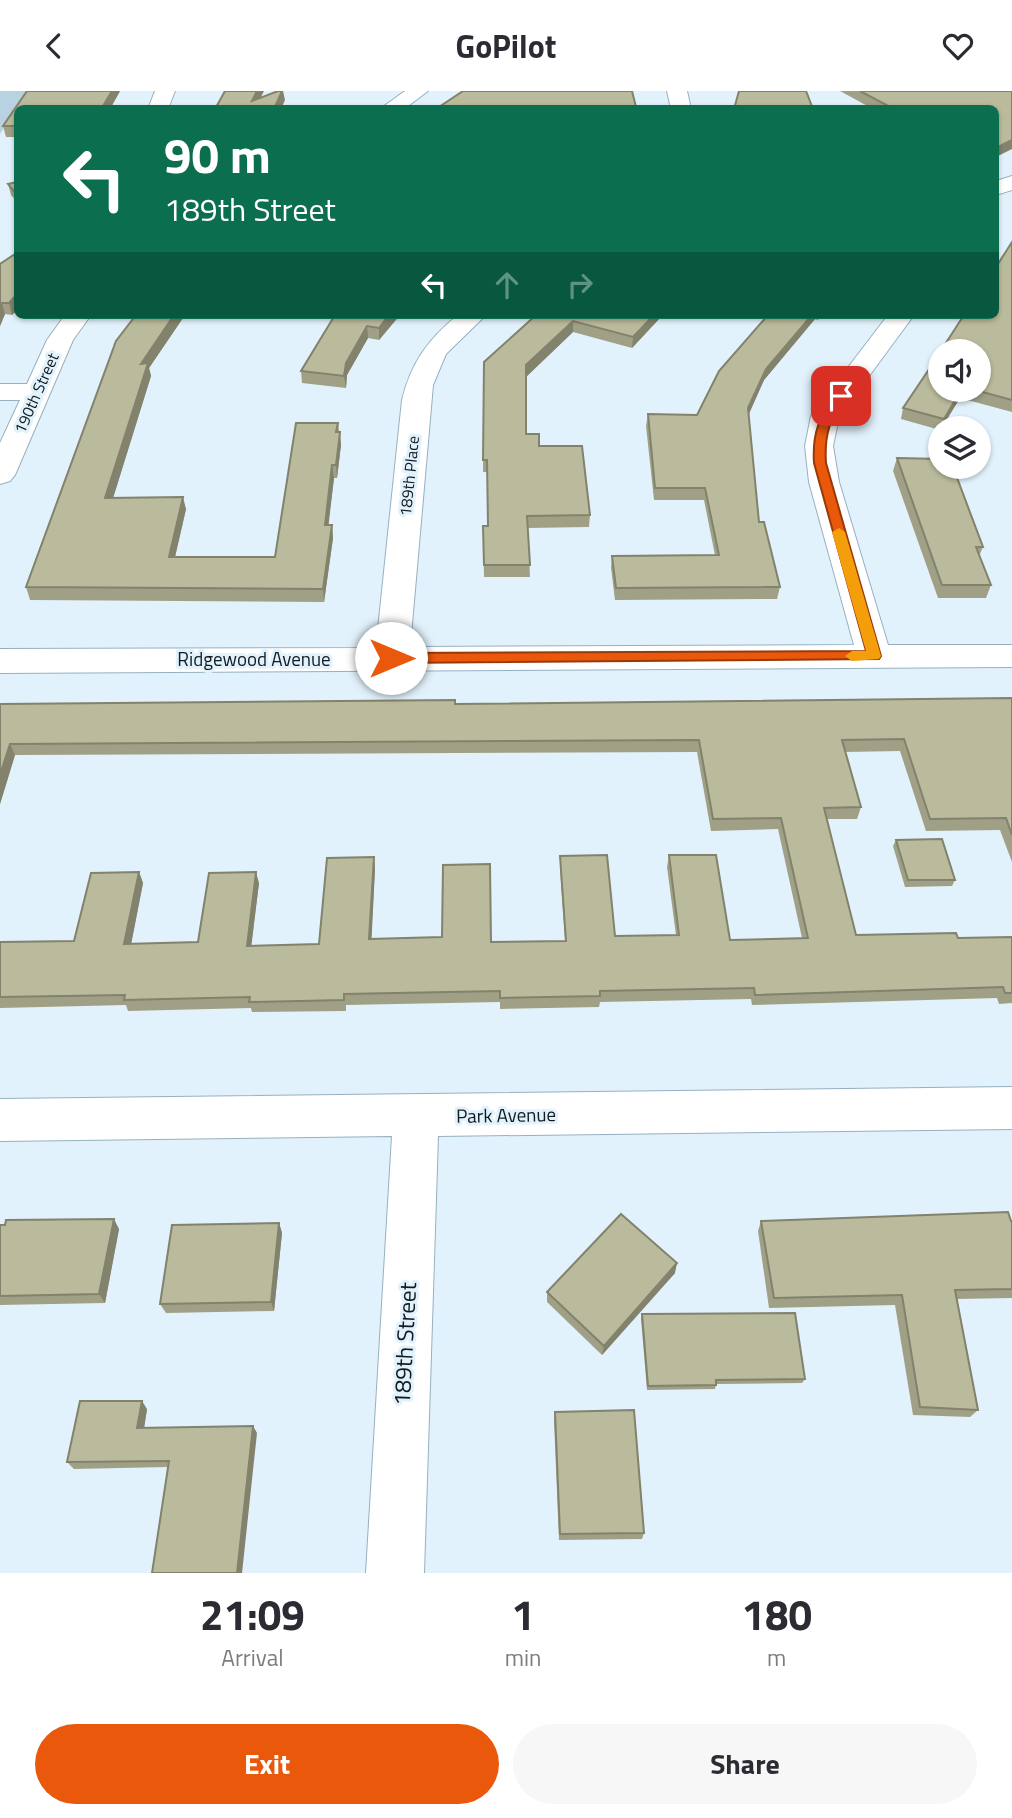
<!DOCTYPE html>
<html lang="en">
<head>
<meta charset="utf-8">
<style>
  body { margin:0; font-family:"Titillium Web",sans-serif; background:#f7f7f7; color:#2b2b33; height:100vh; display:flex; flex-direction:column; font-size:26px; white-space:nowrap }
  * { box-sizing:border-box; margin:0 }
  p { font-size:23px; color:#7c7c81 }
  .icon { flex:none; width:38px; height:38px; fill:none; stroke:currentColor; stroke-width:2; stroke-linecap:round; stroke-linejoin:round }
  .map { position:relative; height:1482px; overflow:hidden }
  .side { display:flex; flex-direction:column; background:#fff; flex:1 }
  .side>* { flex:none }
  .guide { position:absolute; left:14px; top:14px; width:985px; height:214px; border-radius:10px; box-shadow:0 2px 5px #0004; background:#0b6e4f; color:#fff; overflow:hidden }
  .controls { position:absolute; left:928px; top:248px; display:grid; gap:14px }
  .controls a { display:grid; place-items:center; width:63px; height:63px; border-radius:50%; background:#fff; box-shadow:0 2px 5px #0004; font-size:35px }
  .pin { position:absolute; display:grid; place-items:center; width:60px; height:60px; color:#fff; margin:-30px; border-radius:14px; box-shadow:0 4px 10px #0006 }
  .me { position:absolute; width:77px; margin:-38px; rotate:90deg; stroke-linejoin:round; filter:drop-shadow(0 0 5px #0008) }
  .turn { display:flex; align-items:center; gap:24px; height:147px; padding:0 35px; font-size:32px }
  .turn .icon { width:91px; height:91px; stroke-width:2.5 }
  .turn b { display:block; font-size:49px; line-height:60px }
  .lanes { display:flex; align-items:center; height:66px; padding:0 35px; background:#0003; justify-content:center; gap:35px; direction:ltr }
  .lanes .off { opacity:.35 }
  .eta { display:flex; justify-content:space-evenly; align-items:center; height:119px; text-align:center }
  .eta b { font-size:42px; font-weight:700; line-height:49px }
  .cta { display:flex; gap:14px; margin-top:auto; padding:14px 35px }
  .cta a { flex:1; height:80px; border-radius:42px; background:#ea580c; color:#fff; font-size:28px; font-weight:700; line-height:80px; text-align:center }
  .cta a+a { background:#f7f7f7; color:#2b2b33 }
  header { display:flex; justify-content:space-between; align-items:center; height:91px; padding:0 35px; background:#fff; font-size:32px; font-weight:700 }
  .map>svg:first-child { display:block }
  .green { fill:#b8d2e2 }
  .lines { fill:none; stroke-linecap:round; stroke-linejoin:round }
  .street-casing { stroke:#96b0c0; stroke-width:2 }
  .street { fill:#fff; fill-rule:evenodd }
  .wall { fill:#a0a086 }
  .shaded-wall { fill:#82826d }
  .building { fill:#baba9c; stroke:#82826d; stroke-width:2 }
  .route { fill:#ea580c; stroke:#983908; stroke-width:2 }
  .slow { fill:#f59e0b }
  .labels { text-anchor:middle; stroke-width:6; stroke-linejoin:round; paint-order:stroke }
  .far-street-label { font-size:16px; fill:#111b20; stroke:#e2f2fc }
  .street-label { font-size:19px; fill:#111b20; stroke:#e2f2fc }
  .near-street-label { font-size:23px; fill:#111b20; stroke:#e2f2fc }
</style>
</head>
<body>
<header><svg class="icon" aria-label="back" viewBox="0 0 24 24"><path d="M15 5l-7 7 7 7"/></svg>GoPilot<svg class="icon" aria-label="heart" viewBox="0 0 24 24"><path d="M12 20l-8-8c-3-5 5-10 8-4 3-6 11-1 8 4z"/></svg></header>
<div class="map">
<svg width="1012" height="1482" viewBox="0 0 1012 1482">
  <rect width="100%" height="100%" fill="#e2f2fc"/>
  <!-- green -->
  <polygon class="green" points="0,0 27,0 0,43"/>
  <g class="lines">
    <!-- street casing -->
    <g class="street-casing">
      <g id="street">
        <polygon points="155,0 175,0 168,18 148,18"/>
        <polygon points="405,0 428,0 404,18 380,18"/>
        <polygon points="667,0 687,0 691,18 671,18"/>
        <polygon points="1012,85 1012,99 996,104 996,90"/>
        <polygon points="65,224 91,224 73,249 15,384 10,390 0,393 0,352 20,309 0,309 0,293 27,293 47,249"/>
        <path d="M458,224H486L446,263L433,294L410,556L854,554L809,391L805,355L811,325L888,224H914L839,326L833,355L839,391L888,554H1012V576L0,582V558L376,557L402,309C411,272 428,248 458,224Z"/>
        <polygon points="1012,996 1012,1038 438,1045 424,1482 366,1482 392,1045 0,1050 0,1008"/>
      </g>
    </g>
    <!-- street -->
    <use href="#street" class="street"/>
  </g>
  <!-- wall -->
  <g class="wall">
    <polygon points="27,0 120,0 110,18 18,18 18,46 6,46 3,35"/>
    <polygon points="840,0 1012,0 996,18 873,18"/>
    <polygon points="18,91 18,112 11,104 8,93"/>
    <polygon points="1012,151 1012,321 960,307 940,339 901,328 903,317 940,299 978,299"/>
    <polygon points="18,161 18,218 12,224 5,223 0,235 0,173"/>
    <polygon points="136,224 185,224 149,277 151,285 113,407 186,418 175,466 275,466 338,332 341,354 337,387 334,387 328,434 332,434 333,447 324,511 30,509 26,496"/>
    <polygon points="335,224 400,224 379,249 368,247 347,284 346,297 302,292 301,280"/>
    <polygon points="536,224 659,228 632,257 573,241 526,286 526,343 539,355 590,424 589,436 528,437 530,486 484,486 483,435 488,435 487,381 483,381 484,271"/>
    <polygon points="768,224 822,224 818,229 815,228 764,289 749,323 759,431 780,496 777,508 615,509 611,477 612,465 715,464 704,409 654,409 646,335 648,323 697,324"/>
    <polygon points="897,367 983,456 979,465 991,494 986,507 938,507 893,380"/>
    <polygon points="1012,607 1012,771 1000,739 926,740 900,660 845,661 861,716 857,728 827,728 856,844 958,847 1012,846 1012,912 999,913 997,907 752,914 751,908 600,911 599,916 500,918 500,911 346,914 346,920 252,921 251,917 128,920 126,914 0,917 0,851 74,850 139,781 143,792 131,853 198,851 259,792 251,855 319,853 374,766 375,778 371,848 491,851 565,850 560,777 560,765 615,845 676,844 667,776 669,764 730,849 802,847 778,738 711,740 697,661 15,664 0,713 0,613 455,613"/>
    <polygon points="896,749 955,789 952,795 905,796 893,755"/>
    <polygon points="761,1130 1012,1130 1012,1207 957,1208 978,1319 970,1326 913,1324 895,1214 769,1217 758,1140"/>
    <polygon points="279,1132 282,1142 274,1220 166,1222 160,1213"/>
    <polygon points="0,1134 119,1138 105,1212 0,1214"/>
    <polygon points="675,1182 602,1264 547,1211 547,1201"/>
    <polygon points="642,1223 805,1288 802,1292 716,1293 715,1298 647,1299 641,1228"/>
    <polygon points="147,1318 144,1337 257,1342 168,1376 74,1378 67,1371"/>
    <polygon points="555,1321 644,1442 642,1448 559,1449 554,1329"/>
  </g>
  <!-- shaded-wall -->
  <g class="shaded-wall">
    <polygon points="112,0 120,0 110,18 104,18 103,15"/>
    <polygon points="257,0 264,0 255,18 252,10"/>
    <polygon points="282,0 283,0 285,9 281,18 274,18"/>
    <polygon points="1012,49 1012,58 996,66 996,57"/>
    <polygon points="18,202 18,218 12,224 9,212"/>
    <polygon points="2,212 5,223 0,235 0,215"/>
    <polygon points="174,224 185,224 149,277 151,285 109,420 105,407 141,273"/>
    <polygon points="389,224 400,224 379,249 379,237"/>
    <polygon points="654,224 659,224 659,228 632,257 633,246"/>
    <polygon points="812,224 816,224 815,228 764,289 746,329 748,317 766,278"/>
    <polygon points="573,230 573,241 526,286 526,274"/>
    <polygon points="367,235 368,247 347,284 346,297 344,285 346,272"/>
    <polygon points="961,299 962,299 960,307 941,338 944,328"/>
    <polygon points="340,341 341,354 337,387 336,374"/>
    <polygon points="332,374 334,387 327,447 325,434"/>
    <polygon points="183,406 186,418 172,479 169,466"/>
    <polygon points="332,434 333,447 324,511 323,498"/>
    <polygon points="10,653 15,664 0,713 0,684"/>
    <polygon points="374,766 375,778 371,859 369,848"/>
    <polygon points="139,781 143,792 129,864 124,853"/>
    <polygon points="256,781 259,792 250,866 247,855"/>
    <polygon points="114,1128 119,1138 105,1212 99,1203"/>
    <polygon points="279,1132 282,1142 274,1220 271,1211"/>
    <polygon points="677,1172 675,1182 602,1264 604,1255"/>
    <polygon points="142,1310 147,1318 143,1344 137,1337"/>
    <polygon points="253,1335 257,1342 242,1482 237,1482"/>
  </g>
  <!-- building -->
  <g class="building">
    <polygon points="27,0 112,0 103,15 97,15 96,18 18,18 18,35 3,35"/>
    <polygon points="225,0 257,0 252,10 278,0 282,0 274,18 215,18"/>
    <polygon points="463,0 632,0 636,16 634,18 436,18"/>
    <polygon points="739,0 806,0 813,18 734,18"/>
    <polygon points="860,0 1012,0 1012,49 996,57 996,18 894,18"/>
    <polygon points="18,91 18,105 8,93"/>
    <polygon points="1012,151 1012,309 975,299 978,299 978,261 940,261 964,224 996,224 996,176"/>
    <polygon points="18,161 18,202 9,212 2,212 0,215 0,173"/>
    <polygon points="136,224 174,224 141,273 148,272 105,407 183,406 169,466 275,466 296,332 338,332 336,341 340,341 336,374 332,374 325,434 332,434 323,498 26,496 116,250"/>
    <polygon points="335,224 389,224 379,237 367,235 346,272 344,285 301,280"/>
    <polygon points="536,224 654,224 633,246 573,230 526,274 526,343 539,343 539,355 582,355 590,424 527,425 530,474 484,474 483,435 488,435 487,369 483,369 484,271"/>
    <polygon points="768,224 812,224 766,278 748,317 759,431 764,431 780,496 616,497 612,465 719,464 705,397 655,397 648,323 697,324 719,280"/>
    <polygon points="940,262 940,299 961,299 944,328 903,317"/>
    <polygon points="897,367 940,368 940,376 953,376 983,456 976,456 991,494 942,494"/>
    <polygon points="1012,607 1012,744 1006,727 930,728 904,648 842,649 861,716 824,717 856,844 956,842 958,847 1012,846 1012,902 1005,902 1003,896 755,904 754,897 600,900 600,905 500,907 500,900 344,903 344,909 249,911 250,906 124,909 125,904 0,906 0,851 74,850 91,782 139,781 124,853 198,851 209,782 256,781 247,855 319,853 327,767 374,766 369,848 442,846 443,774 490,773 491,851 566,850 560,765 607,764 615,845 679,844 669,764 716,764 730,849 808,847 781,727 713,728 699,649 10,653 0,684 0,613 455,609 455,613"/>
    <polygon points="942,748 955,789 908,789 896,749"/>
    <polygon points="1008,1121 1011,1130 1012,1130 1012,1198 955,1199 978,1319 920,1316 902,1204 774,1207 761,1130"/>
    <polygon points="621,1123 677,1172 604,1255 547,1201"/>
    <polygon points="114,1128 99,1203 0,1205 0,1134 5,1134 6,1129"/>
    <polygon points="279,1132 271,1211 160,1213 172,1134"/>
    <polygon points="795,1222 805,1288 716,1289 716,1294 648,1295 642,1223"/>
    <polygon points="80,1310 142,1310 137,1337 253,1335 237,1482 152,1482 169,1370 67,1371"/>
    <polygon points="634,1319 644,1442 560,1443 555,1321"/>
  </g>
  <!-- route -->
  <path class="route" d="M837,302L846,305C830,328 824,343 826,372L881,565L879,568L391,572L384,567L391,562L866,560L814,372C812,342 819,326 837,302Z"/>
  <!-- slow -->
  <polygon class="slow" points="839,437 845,441 881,565 879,568 852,570 845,565 852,560 866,560 832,441"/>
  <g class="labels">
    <!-- far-street labels -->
    <g class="far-street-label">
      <text transform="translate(36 302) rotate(-66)" y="6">190th Street</text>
      <text transform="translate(409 385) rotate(-84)" y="6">189th Place</text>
    </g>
    <!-- street labels -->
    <g class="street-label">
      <text x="254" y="575">Ridgewood Avenue</text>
      <text transform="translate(506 1024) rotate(-1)" y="7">Park Avenue</text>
    </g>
    <!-- near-street labels -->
    <g class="near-street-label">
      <text transform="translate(405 1253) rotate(-87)" y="8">189th Street</text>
    </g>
  </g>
</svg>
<div class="controls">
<a><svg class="icon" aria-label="sound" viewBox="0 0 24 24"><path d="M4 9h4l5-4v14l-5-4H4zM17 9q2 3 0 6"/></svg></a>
<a><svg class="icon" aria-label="layers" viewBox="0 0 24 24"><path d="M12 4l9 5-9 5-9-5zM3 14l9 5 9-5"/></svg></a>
</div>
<div class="pin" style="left:841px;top:305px;background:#d93025"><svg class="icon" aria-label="arrive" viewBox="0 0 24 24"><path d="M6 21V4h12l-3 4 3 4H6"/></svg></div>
<svg class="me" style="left:391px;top:567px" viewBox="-20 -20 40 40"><circle r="19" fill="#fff"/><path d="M0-13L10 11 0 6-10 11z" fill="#ea580c"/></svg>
<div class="guide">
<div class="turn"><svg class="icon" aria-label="left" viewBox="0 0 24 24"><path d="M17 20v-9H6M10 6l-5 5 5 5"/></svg><div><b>90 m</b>189th Street</div></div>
<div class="lanes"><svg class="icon" aria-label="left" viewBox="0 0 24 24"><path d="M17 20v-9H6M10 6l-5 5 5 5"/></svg><svg class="icon off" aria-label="ahead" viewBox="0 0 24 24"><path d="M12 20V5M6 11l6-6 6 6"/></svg><svg class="icon off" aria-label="right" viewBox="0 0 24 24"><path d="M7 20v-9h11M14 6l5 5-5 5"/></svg></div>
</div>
</div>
<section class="side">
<div class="eta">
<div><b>21:09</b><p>Arrival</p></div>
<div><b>1</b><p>min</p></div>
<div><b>180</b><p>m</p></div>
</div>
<div class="cta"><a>Exit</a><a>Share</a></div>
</section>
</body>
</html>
